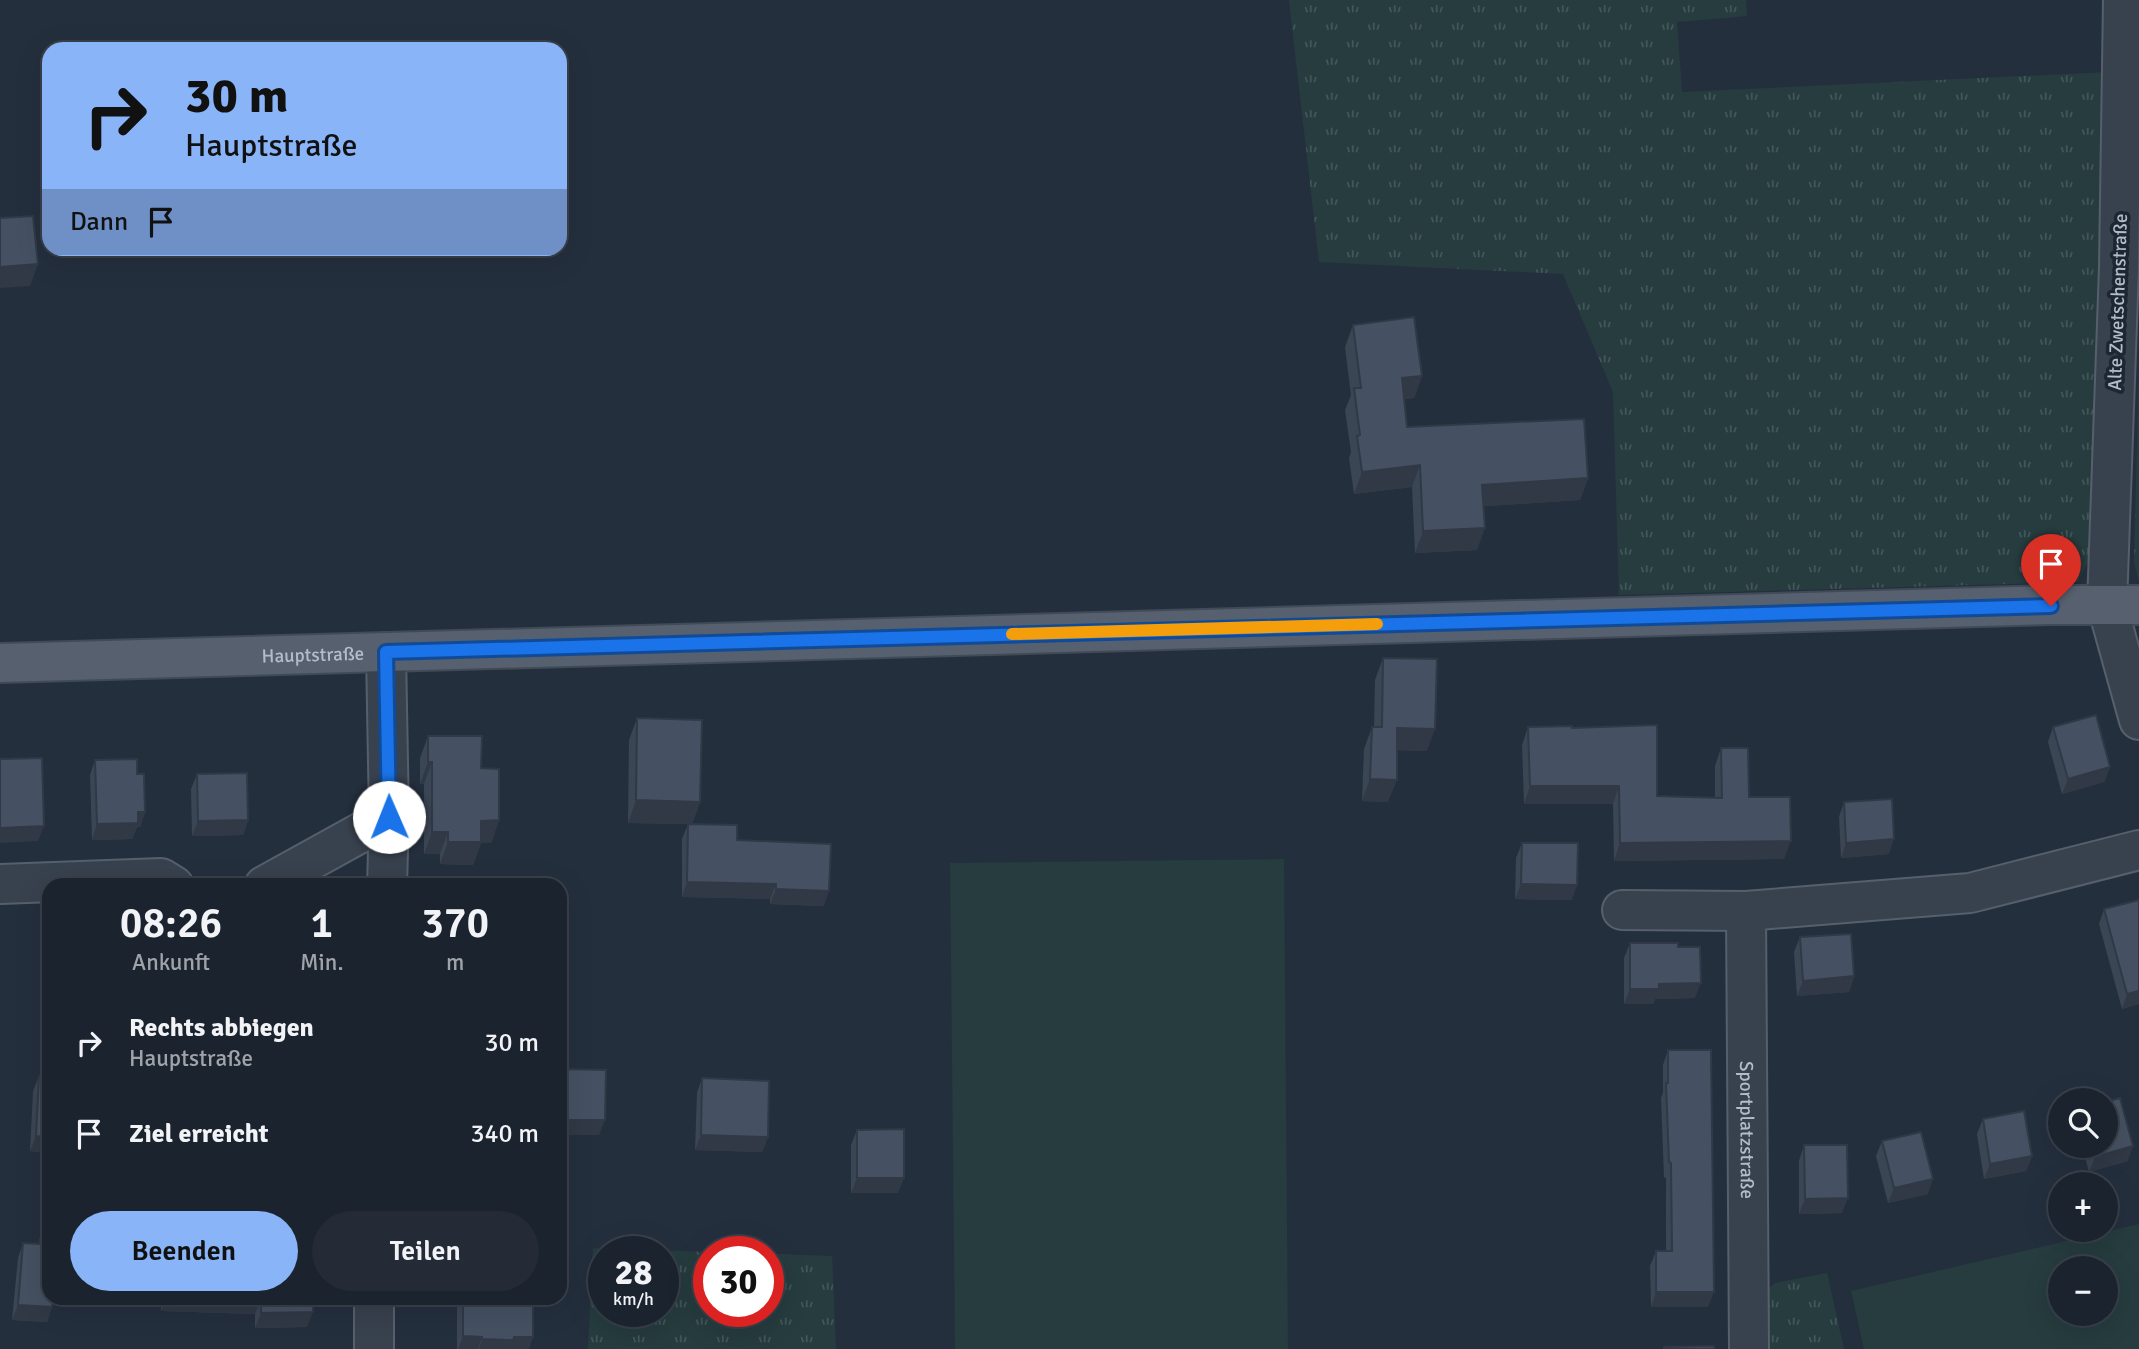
<!DOCTYPE html>
<html lang="de">
<head>
<meta charset="utf-8">
<style>
  body { margin:0; font-family:Signika,sans-serif; background:#242b36; color:#f1f3f6; height:100vh; display:flex; flex-direction:column; font-size:26px; white-space:nowrap }
  * { box-sizing:border-box; margin:0 }
  p { font-size:23px; color:#a0a4aa }
  .icon { flex:none; width:38px; height:38px; fill:none; stroke:currentColor; stroke-width:2; stroke-linecap:round; stroke-linejoin:round }
  .map { position:relative; flex:1; overflow:hidden }
  .panel { position:absolute; left:42px; top:878px; width:525px; height:427px; display:flex; flex-direction:column; background:#1b232e; border-radius:21px; box-shadow:0 7px 28px #0002,0 0 0 2px #39404a }
  .panel>* { flex:none }
  .top-card { position:absolute; left:42px; top:42px; width:525px; height:214px; border-radius:21px; box-shadow:0 7px 28px #0002,0 0 0 2px #39404a; background:#8ab4f8; color:#111; overflow:hidden }
  .buttons { position:absolute; left:2048px; top:1088px; display:grid; gap:14px }
  .buttons a { display:grid; place-items:center; width:70px; height:70px; border-radius:50%; background:#1b232e; box-shadow:0 7px 28px #0002,0 0 0 2px #39404a; font-size:35px }
  .speed { position:absolute; left:588px; top:1236px; display:flex; gap:14px; font-size:35px; font-weight:700; text-align:center }
  .speed>* { display:grid; place-content:center; width:91px; height:91px; border-radius:50%; background:#1b232e; box-shadow:0 7px 28px #0002,0 0 0 2px #39404a; line-height:1 }
  .speed small { font-size:18px; font-weight:400 }
  .speed .limit { border:10px solid #d22; background:#fff; color:#111 }
  .pin { position:absolute; display:grid; place-items:center; width:60px; height:60px; color:#fff; margin:-72px -30px; border-radius:50% 50% 50% 0; rotate:-45deg; box-shadow:0 0 7px #0007 }
  .pin .icon { rotate:45deg }
  .me { position:absolute; width:77px; margin:-38px; rotate:359deg; stroke-linejoin:round; filter:drop-shadow(0 0 5px #0008) }
  .turn { display:flex; align-items:center; gap:24px; height:147px; padding:0 28px; font-size:32px }
  .turn .icon { width:91px; height:91px; stroke-width:2.5 }
  .turn b { display:block; font-size:49px; line-height:60px }
  .then { display:flex; align-items:center; height:66px; padding:0 28px; background:#0003; gap:14px; font-size:26px }
  .eta { display:flex; justify-content:space-evenly; align-items:center; height:119px; text-align:center }
  .eta b { font-size:42px; font-weight:600; line-height:49px }
  .cta { display:flex; gap:14px; margin-top:auto; padding:14px 28px }
  .cta a { flex:1; height:80px; border-radius:42px; background:#8ab4f8; color:#111; font-size:28px; font-weight:600; line-height:80px; text-align:center }
  .cta a+a { background:#242b36; color:#f1f3f6 }
  ul { padding:0; list-style:none }
  li { display:flex; align-items:center; gap:21px; height:91px; padding:0 28px }
  li div { flex:1 }
  li b { display:block; font-size:26px }
  li em { font-style:normal }
  .map>svg:first-child { display:block }
  .grass { fill:url(#grass-tufts); fill-rule:evenodd }
  .pitch { fill:#263c3f; fill-rule:evenodd }
  .lines { fill:none; stroke-linecap:round; stroke-linejoin:round }
  .minor-casing { stroke:#565f6c; stroke-width:42 }
  .major-casing { stroke:#414a57; stroke-width:42 }
  .minor { stroke:#38414e; stroke-width:38 }
  .major { stroke:#56606e; stroke-width:38 }
  .wall { fill:#3b4654 }
  .shaded-wall { fill:#303945 }
  .building { fill:#455162; stroke:#303945; stroke-width:2 }
  .route-casing { stroke:#114b97; stroke-width:18 }
  .route { stroke:#1a73e8; stroke-width:12 }
  .slow { stroke:#f59e0b; stroke-width:12 }
  .labels { text-anchor:middle; stroke-width:7; stroke-linejoin:round; paint-order:stroke }
  .street-label { font-size:19px; fill:#b4bcc9; stroke:#1d2633 }
</style>
</head>
<body>
<div class="map">
<svg width="2139" height="1349" viewBox="0 0 2139 1349">
  <defs>
    <pattern id="grass-tufts" width="24" height="20" patternUnits="userSpaceOnUse" patternTransform="scale(1.75)"><rect width="24" height="20" fill="#263c3f"/><path d="M3 7l-1-3M5 7V3M7 7l1-3M15 17l-1-3M17 17v-4M19 17l1-3" fill="none" stroke="#435659"/></pattern>
  </defs>
  <rect width="100%" height="100%" fill="#242f3e"/>
  <!-- grass -->
  <g class="grass">
    <polygon points="1289,0 1746,0 1747,16 1677,22 1682,92 2110,72 2095,548 2078,582 1619,595 1613,392 1563,274 1319,262"/>
    <polygon points="2139,368 2139,582 2134,562"/>
    <path d="M593,1248L709,1252V1311H768V1254L832,1256L836,1349H588ZM604,1251H663V1311H604Z"/>
    <polygon points="1827,1273 1844,1349 1763,1349 1762,1295 1775,1283"/>
  </g>
  <!-- pitch -->
  <g class="pitch">
    <polygon points="1284,859 1288,1349 955,1349 950,863"/>
    <path d="M2139,1224V1349H1864L1851,1291ZM2060,1269H2105V1314H2060Z"/>
  </g>
  <g class="lines">
    <!-- minor casing -->
    <g class="minor-casing">
      <g id="minor">
        <polyline points="2123,0 2119,267 2107,605 2139,720"/>
        <polyline points="386,652 389,817 387,886"/>
        <polyline points="0,884 161,878 174,886"/>
        <polyline points="264,886 389,817"/>
        <polyline points="1622,910 1746,911 1970,893 2139,850"/>
        <path id="s1" d="M1746,911L1749,1349"/>
        <polyline points="374,1349 374,1298"/>
      </g>
    </g>
    <!-- major casing -->
    <g class="major-casing">
      <g id="major">
        <path id="s2" d="M0,663L2051,605H2139"/>
      </g>
    </g>
    <!-- minor -->
    <use href="#minor" class="minor"/>
    <!-- major -->
    <use href="#major" class="major"/>
  </g>
  <!-- wall -->
  <g class="wall">
    <polygon points="1353,325 1422,376 1414,398 1404,399 1407,427 1588,478 1580,500 1484,506 1477,550 1415,553 1412,487 1354,494 1349,458 1351,452 1345,410 1351,395 1345,347"/>
    <polygon points="1383,658 1427,751 1397,750 1388,802 1362,801 1364,749 1372,727 1374,727 1375,680"/>
    <polygon points="637,718 700,802 692,824 737,840 824,906 770,904 770,899 682,897 682,839 688,824 628,823 629,740"/>
    <polygon points="1528,727 1572,728 1657,796 1715,798 1715,766 1721,748 1784,859 1614,861 1613,804 1524,804 1522,745"/>
    <polygon points="2053,727 2110,767 2104,782 2062,794 2048,742"/>
    <polygon points="428,736 481,768 499,820 491,843 481,843 473,865 440,864 440,854 424,854 424,784 420,784 420,758"/>
    <polygon points="95,760 137,774 145,812 140,827 137,827 132,839 92,840 90,775"/>
    <polygon points="197,774 248,820 243,835 192,836 191,789"/>
    <polygon points="1844,802 1889,854 1841,858 1839,817"/>
    <polygon points="1522,843 1572,900 1515,899 1516,858"/>
    <polygon points="2139,900 2139,1004 2122,1009 2099,924 2104,909"/>
    <polygon points="1800,937 1854,976 1849,992 1797,996 1794,952"/>
    <polygon points="1630,943 1678,947 1695,998 1655,999 1653,1004 1624,1004 1624,958"/>
    <polygon points="1668,1050 1708,1307 1651,1307 1650,1266 1656,1251 1666,1251 1666,1178 1664,1177 1661,1098 1663,1093 1663,1065"/>
    <polygon points="39,1076 49,1076 49,1153 30,1151 33,1091"/>
    <polygon points="702,1078 768,1137 762,1152 695,1150 697,1093"/>
    <polygon points="1983,1119 2032,1156 2026,1171 1984,1179 1977,1134"/>
    <polygon points="857,1130 898,1193 851,1193 851,1145"/>
    <polygon points="1882,1141 1928,1194 1888,1203 1876,1156"/>
    <polygon points="1804,1145 1842,1213 1799,1214 1799,1161"/>
    <polygon points="2082,1146 2105,1146 2128,1161 2089,1172"/>
    <polygon points="40,1239 49,1298 75,1298 72,1304 52,1303 52,1307 47,1322 12,1320 18,1258 23,1243 38,1244"/>
    <polygon points="161,1298 313,1298 307,1327 255,1328 255,1314 161,1311"/>
    <polygon points="461,1298 533,1298 529,1349 457,1349 457,1308"/>
  </g>
  <!-- shaded-wall -->
  <g class="shaded-wall">
    <polygon points="38,264 30,286 0,288 0,267"/>
    <polygon points="1422,376 1414,398 1394,400 1402,378"/>
    <polygon points="1420,465 1412,487 1354,494 1362,472"/>
    <polygon points="1588,478 1580,500 1474,507 1482,485"/>
    <polygon points="1485,528 1477,550 1415,553 1423,531"/>
    <polygon points="1397,728 1435,729 1427,751 1389,750"/>
    <polygon points="428,762 432,762 424,784 420,784"/>
    <polygon points="2110,767 2104,782 2062,794 2068,779"/>
    <polygon points="1370,779 1397,780 1388,802 1362,801"/>
    <polygon points="1530,786 1619,786 1613,804 1524,804"/>
    <polygon points="636,800 700,802 692,824 628,823"/>
    <polygon points="138,812 145,812 140,827 137,827 132,839 92,840 97,824"/>
    <polygon points="248,820 243,835 192,836 198,821"/>
    <polygon points="499,820 491,843 481,843 473,865 440,864 448,842 481,821"/>
    <polygon points="44,826 38,841 0,843 0,828"/>
    <polygon points="432,832 448,832 440,854 424,854"/>
    <polygon points="1894,839 1889,854 1841,858 1846,843"/>
    <polygon points="1791,841 1784,859 1614,861 1620,843"/>
    <polygon points="687,882 776,884 770,899 682,897"/>
    <polygon points="1521,884 1577,885 1572,900 1515,899"/>
    <polygon points="776,889 829,891 824,906 770,904"/>
    <polygon points="1854,976 1849,992 1797,996 1803,981"/>
    <polygon points="1701,983 1695,998 1655,999 1653,1004 1624,1004 1630,989 1659,984"/>
    <polygon points="2139,991 2139,1004 2122,1009 2127,994"/>
    <polygon points="560,1120 605,1120 599,1135 560,1135"/>
    <polygon points="701,1135 768,1137 762,1152 695,1150"/>
    <polygon points="36,1136 49,1137 49,1153 30,1151"/>
    <polygon points="2133,1146 2128,1161 2089,1172 2095,1157"/>
    <polygon points="2032,1156 2026,1171 1984,1179 1990,1164"/>
    <polygon points="857,1178 904,1178 898,1193 851,1193"/>
    <polygon points="1933,1179 1928,1194 1888,1203 1894,1188"/>
    <polygon points="1848,1198 1842,1213 1799,1214 1805,1199"/>
    <polygon points="1656,1292 1714,1292 1708,1307 1651,1307"/>
    <polygon points="50,1298 75,1298 72,1304 48,1303"/>
    <polygon points="166,1298 261,1299 255,1314 161,1311"/>
    <polygon points="18,1305 52,1307 47,1322 12,1320"/>
    <polygon points="313,1312 307,1327 255,1328 261,1313"/>
    <polygon points="463,1336 482,1337 478,1349 458,1349"/>
    <polygon points="514,1337 533,1337 529,1349 479,1349 482,1339"/>
  </g>
  <!-- building -->
  <g class="building">
    <polygon points="33,216 38,264 0,267 0,218"/>
    <polygon points="1414,317 1422,376 1402,378 1407,427 1584,419 1588,478 1482,485 1485,528 1423,531 1420,465 1362,472 1357,436 1360,435 1354,388 1361,388 1353,325"/>
    <polygon points="1383,658 1437,659 1435,729 1397,728 1397,780 1370,779 1372,727 1382,727"/>
    <polygon points="2096,715 2110,767 2068,779 2053,727"/>
    <polygon points="637,718 702,720 700,802 636,800"/>
    <polygon points="1657,725 1657,796 1722,798 1721,748 1748,748 1749,797 1790,797 1791,841 1620,843 1619,786 1530,786 1528,727 1572,726 1572,728"/>
    <polygon points="428,736 482,736 481,768 499,769 499,820 481,821 481,842 448,842 448,832 432,832 432,762 428,762"/>
    <polygon points="42,758 44,826 0,828 0,759"/>
    <polygon points="137,759 137,774 144,774 145,812 138,812 138,823 97,824 95,760"/>
    <polygon points="247,773 248,820 198,821 197,774"/>
    <polygon points="1892,799 1894,839 1846,843 1844,802"/>
    <polygon points="688,824 737,825 737,840 831,844 829,891 776,889 776,884 687,882"/>
    <polygon points="1522,843 1578,843 1577,885 1521,884"/>
    <polygon points="2139,900 2139,991 2127,994 2104,909"/>
    <polygon points="1851,934 1854,976 1803,981 1800,937"/>
    <polygon points="1630,943 1678,943 1678,947 1700,947 1701,983 1659,984 1659,989 1630,989"/>
    <polygon points="1668,1050 1711,1050 1714,1292 1656,1292 1656,1251 1672,1251 1671,1163 1669,1162 1666,1083 1668,1083"/>
    <polygon points="560,1069 606,1070 605,1120 560,1120"/>
    <polygon points="39,1076 49,1076 49,1137 36,1136"/>
    <polygon points="702,1078 769,1081 768,1137 701,1135"/>
    <polygon points="2120,1098 2133,1146 2095,1157 2092,1146 2105,1146 2105,1102"/>
    <polygon points="2024,1111 2032,1156 1990,1164 1983,1119"/>
    <polygon points="904,1129 904,1178 857,1178 857,1130"/>
    <polygon points="1921,1132 1933,1179 1894,1188 1882,1141"/>
    <polygon points="1804,1145 1847,1145 1848,1198 1805,1199"/>
    <polygon points="40,1239 49,1239 49,1298 53,1298 52,1307 18,1305 23,1243 40,1244"/>
    <polygon points="254,1298 313,1298 313,1312 261,1313 261,1299"/>
    <polygon points="463,1298 533,1298 533,1337 514,1337 513,1340 482,1339 482,1337 463,1336"/>
    <polygon points="1714,1346 1714,1349 1664,1349 1664,1347"/>
  </g>
  <g class="lines">
    <!-- route casing -->
    <g class="route-casing">
      <polyline id="route" points="389,817 386,652 2051,606"/>
    </g>
    <!-- route -->
    <use href="#route" class="route"/>
    <!-- slow -->
    <polyline class="slow" points="1012,634 1377,624"/>
  </g>
  <g class="labels">
    <!-- street labels -->
    <g class="street-label">
      <text transform="translate(2117 302) rotate(-88)" y="7">Alte Zwetschenstraße</text>
      <text dy="7" stroke="none"><textPath href="#s2" startOffset="313">Hauptstraße</textPath></text>
      <text dy="7" stroke="none"><textPath href="#s1" startOffset="219">Sportplatzstraße</textPath></text>
    </g>
  </g>
</svg>
<div class="buttons">
<a><svg class="icon" aria-label="search" viewBox="0 0 24 24"><circle cx="10" cy="10" r="6"/><path d="M15 15l6 6"/></svg></a>
<a>+</a>
<a>−</a>
</div>
<div class="speed"><div>28<small>km/h</small></div><div class="limit">30</div></div>
<div class="pin" style="left:2051px;top:606px;background:#d93025"><svg class="icon" aria-label="arrive" viewBox="0 0 24 24"><path d="M6 21V4h12l-3 4 3 4H6"/></svg></div>
<svg class="me" style="left:389px;top:817px" viewBox="-20 -20 40 40"><circle r="19" fill="#fff"/><path d="M0-13L10 11 0 6-10 11z" fill="#1a73e8"/></svg>
<div class="top-card">
<div class="turn"><svg class="icon" aria-label="right" viewBox="0 0 24 24"><path d="M7 20v-9h11M14 6l5 5-5 5"/></svg><div><b>30 m</b>Hauptstraße</div></div>
<div class="then">Dann<svg class="icon" aria-label="arrive" viewBox="0 0 24 24"><path d="M6 21V4h12l-3 4 3 4H6"/></svg></div>
</div>
<section class="panel">
<div class="eta">
<div><b>08:26</b><p>Ankunft</p></div>
<div><b>1</b><p>Min.</p></div>
<div><b>370</b><p>m</p></div>
</div>
<ul>
<li><svg class="icon" aria-label="right" viewBox="0 0 24 24"><path d="M7 20v-9h11M14 6l5 5-5 5"/></svg><div><b>Rechts abbiegen</b><p>Hauptstraße</p></div><em>30 m</em></li>
<li><svg class="icon" aria-label="arrive" viewBox="0 0 24 24"><path d="M6 21V4h12l-3 4 3 4H6"/></svg><div><b>Ziel erreicht</b></div><em>340 m</em></li>
</ul>
<div class="cta"><a>Beenden</a><a>Teilen</a></div>
</section>
</div>
</body>
</html>
